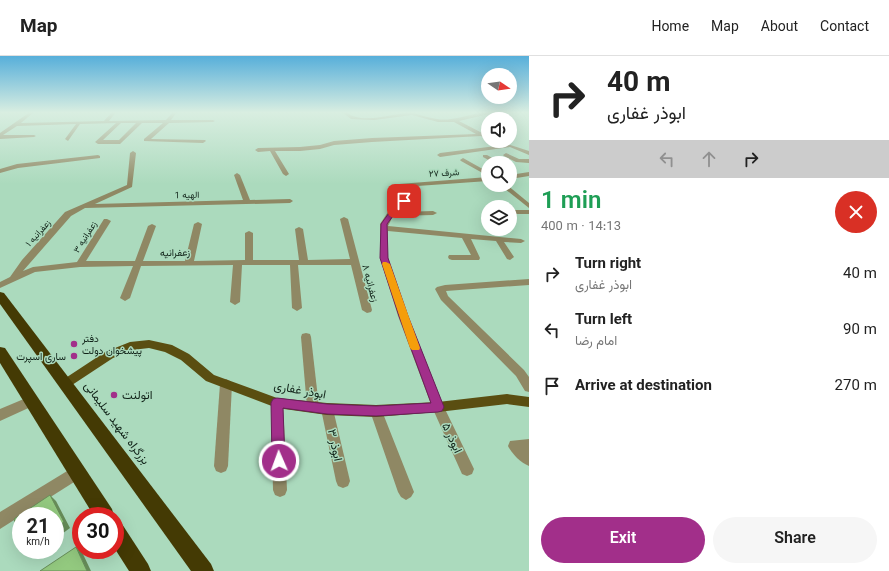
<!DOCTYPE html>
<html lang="en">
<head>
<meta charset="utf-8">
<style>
  body { margin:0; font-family:Georgia,Vazirmatn,serif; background:#f6f6f6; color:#222; height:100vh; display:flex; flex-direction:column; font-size:15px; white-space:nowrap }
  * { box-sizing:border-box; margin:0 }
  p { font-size:13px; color:#767676 }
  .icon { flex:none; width:22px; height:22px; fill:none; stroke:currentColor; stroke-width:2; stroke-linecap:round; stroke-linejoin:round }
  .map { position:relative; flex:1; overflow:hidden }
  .side { display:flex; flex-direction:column; background:#fff; width:360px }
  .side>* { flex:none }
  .top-card { background:#fff; color:#222; overflow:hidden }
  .needle { width:26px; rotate:103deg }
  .fabs { position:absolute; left:481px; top:12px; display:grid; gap:8px }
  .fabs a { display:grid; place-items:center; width:36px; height:36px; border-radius:50%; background:#fff; box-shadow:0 4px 16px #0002; font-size:20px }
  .speed { position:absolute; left:12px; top:451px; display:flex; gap:8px; font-size:20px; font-weight:700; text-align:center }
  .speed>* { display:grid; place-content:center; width:52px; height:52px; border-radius:50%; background:#fff; box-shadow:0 4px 16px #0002; line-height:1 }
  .speed small { font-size:10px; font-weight:400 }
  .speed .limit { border:6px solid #d22; background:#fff; color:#111 }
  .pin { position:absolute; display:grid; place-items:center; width:34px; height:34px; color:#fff; margin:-17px; border-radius:8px; box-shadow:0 2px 6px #0006 }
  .me { position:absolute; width:44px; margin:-22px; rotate:358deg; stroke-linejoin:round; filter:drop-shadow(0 0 3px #0008) }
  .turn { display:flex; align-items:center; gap:14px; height:84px; padding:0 12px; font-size:18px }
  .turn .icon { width:52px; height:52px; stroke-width:2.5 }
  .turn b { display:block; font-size:28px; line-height:34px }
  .lanes { display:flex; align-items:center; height:38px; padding:0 12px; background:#0003; justify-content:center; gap:20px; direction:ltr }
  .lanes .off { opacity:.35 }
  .round { display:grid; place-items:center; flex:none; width:42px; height:42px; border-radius:21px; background:#f6f6f6 }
  .summary { display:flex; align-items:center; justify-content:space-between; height:68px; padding:0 12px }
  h1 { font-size:24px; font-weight:600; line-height:30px; color:#1e9e55 }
  .primary-button { display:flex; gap:8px; margin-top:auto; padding:8px 12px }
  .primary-button a { flex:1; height:46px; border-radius:24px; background:#a22f8a; color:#fff; font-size:16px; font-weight:600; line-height:46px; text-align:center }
  .primary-button a+a { background:#f6f6f6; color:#222 }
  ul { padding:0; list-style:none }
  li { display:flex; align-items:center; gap:12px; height:56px; padding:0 12px }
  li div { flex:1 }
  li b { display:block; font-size:15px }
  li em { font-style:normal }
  header { display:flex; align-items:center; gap:24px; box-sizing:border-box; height:56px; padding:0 20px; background:#fff; border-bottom:1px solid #e0e0e0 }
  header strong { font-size:19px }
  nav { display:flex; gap:22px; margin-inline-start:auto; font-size:14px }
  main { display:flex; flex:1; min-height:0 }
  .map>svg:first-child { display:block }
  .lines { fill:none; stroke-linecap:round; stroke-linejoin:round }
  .minor { fill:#8f8864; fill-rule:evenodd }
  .major { fill:#5a4e11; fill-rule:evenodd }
  .highway { fill:#443a04; fill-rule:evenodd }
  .shaded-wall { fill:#678d59 }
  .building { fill:#93c97f; stroke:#678d59 }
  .route { fill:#a22f8a; stroke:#691f5a }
  .slow { fill:#f59e0b }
  .poi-dot { fill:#a22f8a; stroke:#abdabd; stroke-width:1.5 }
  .labels { text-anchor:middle; stroke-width:3; stroke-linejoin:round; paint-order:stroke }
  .far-street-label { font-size:9px; fill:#112319; stroke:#abdabd }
  .street-label { font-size:10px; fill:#112319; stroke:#abdabd }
  .poi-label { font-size:10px; fill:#112319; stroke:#abdabd; text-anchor:start }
  .near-street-label { font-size:12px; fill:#112319; stroke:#abdabd }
  .near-poi-label { font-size:12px; fill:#112319; stroke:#abdabd; text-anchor:start }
</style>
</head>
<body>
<header>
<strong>Map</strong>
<nav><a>Home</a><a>Map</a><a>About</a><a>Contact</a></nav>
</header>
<main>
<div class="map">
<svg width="529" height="515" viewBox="0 0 529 515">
  <rect width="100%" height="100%" fill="#abdabd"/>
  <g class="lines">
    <!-- minor -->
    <g class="minor">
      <path d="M30,56H34L21,67L104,65L112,56H116L109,65L166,64L173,56H177L171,64H213L215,65L213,66L169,67L151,83L205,84L206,85L203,87L144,85V83L163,67H142L120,88H98L95,86L116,67L80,68L68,85L65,83L76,68L17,70L3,79H34L36,80L34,81L0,83V77ZM121,67H136L119,84H103Z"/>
      <path d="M342,56H346C363,70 396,56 415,56L414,57C426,61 439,65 451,63C466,61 482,54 497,56L459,65L488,80V84L481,80L372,86L334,89L320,93L300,95H275L289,118L286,120L283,118L270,95L258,96L255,94L258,92L300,91L320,89L334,85L372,82L476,78L454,66H438L412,59L374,64L351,63Z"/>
      <polygon points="501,86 529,95 529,99 510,91 440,101 437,99 440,97 504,89 501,88"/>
      <polygon points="133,95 136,97 132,131 95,148 243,144 234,119 237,117 240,119 250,144 290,143 293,145 290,147 85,152 71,160 23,215 33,211 77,206 104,163 107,163 111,165 86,205 135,205 148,170 152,168 156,170 143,205 185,205 194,168 198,166 202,168 194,205 245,204 245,177 249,175 253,177 253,204 299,204 295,173 299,171 303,173 308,204 350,203 340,163 344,161 348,163 372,254 371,256 367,257 362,254 351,209 298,209 302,252 297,255 292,252 290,209 242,209 240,246 235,249 230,246 233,209 141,210 130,242 125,245 120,242 133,210 80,211 35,216 0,232 0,226 10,221 22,204 65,156 127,129 130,97"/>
      <polygon points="506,97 519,103 529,103 529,107 516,106 504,100 503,99"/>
      <polygon points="98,99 100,100 100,102 18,112 0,117 0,113 17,108"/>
      <polygon points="483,99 487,99 501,107 494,107 483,101"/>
      <polygon points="463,102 488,116 488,120 461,105 460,104"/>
      <polygon points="529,116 529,120 510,123 510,119"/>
      <polygon points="488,121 488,125 403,131 402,133 407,145 407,151 401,156 433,155 437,157 433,159 393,160 388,170 521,183 525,185 521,187 504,186 514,201 510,204 507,203 496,185 471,183 480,202 479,204 452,204 449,203 448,201 449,199 471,199 462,182 388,175 388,202 408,260 444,351 474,413 472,418 467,420 462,418 432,351 398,260 380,202 380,168 388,156 401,150 401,145 396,133 399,128"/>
      <polygon points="500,129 507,129 529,147 529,152"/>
      <rect x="510" y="154" width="19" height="4"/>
      <polygon points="529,223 529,229 446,235 448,240 524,314 529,321 529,336 525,335 516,320 441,244 435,233 437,231 445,229"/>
      <polygon points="306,277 310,278 311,281 319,351 317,355 313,356 309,355 307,351 301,281 302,278"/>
      <polygon points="226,323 230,325 232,328 228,410 226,415 221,417 216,415 214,410 220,328 222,325"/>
      <polygon points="31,340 35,341 37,345 35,349 0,365 0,353"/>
      <polygon points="277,342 281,343 283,347 287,434 285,439 280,441 275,439 273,434 271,347 273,343"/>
      <polygon points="327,347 331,349 333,353 350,425 348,430 343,432 338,430 336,425 321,353 323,349"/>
      <polygon points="376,349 381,351 382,355 414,436 411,441 406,444 401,441 398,436 370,355 371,351"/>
      <path d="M529,383V410C521,407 512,398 508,390L510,385Z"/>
      <polygon points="77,409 82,411 84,416 82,421 0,473 0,456"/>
    </g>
    <!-- major -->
    <polygon class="major" points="149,284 172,289 189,298 214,319 277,342 327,347 376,349 438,346 507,338 529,341 529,351 507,348 438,356 376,361 327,359 277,352 206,325 181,304 165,296 149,292 132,294 113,302 69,331 65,333 61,331 59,328 61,325 105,296 130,286"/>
    <!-- highway -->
    <g class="highway">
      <polygon points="0,236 4,237 211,508 214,515 191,515 0,248"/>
      <polygon points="0,291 5,292 112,453 114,460 94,460 0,307"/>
      <polygon points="115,465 122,468 148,508 151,515 129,515 115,493"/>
    </g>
  </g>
  <!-- shaded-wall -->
  <g class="shaded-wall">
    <polygon points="50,439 56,445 70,472 55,483 55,472"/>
    <polygon points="76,491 82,496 91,515 87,515"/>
    <polygon points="25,494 40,494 32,499"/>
  </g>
  <!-- building -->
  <g class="building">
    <polygon points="50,439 64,466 55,472 55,460 21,460 21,484 14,463"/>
    <polygon points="76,491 87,515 40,515"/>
  </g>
  <!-- sky -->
  <linearGradient id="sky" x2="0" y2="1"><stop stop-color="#57afda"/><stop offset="0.44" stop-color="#d9eee1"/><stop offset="1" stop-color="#d9eee1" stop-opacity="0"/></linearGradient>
  <rect width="529" height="128" fill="url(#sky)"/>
  <!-- route -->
  <polygon class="route" points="401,144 406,144 407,151 393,160 387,168 388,202 408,260 444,351 442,355 438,356 376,360 327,358 283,352 285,405 283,409 279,411 274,409 272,405 271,347 273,343 277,342 327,348 376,350 431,347 399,260 380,202 381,168 389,157 400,150"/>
  <!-- slow -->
  <polygon class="slow" points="383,206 386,206 390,208 420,292 419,294 412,294 410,292 382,208"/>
  <!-- markers -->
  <g class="poi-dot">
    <circle cx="74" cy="288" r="4"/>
    <circle cx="74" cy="300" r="4"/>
    <circle cx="114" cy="339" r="4"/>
  </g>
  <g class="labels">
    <!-- far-street labels -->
    <g class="far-street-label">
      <text transform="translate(444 117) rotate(-3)" y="3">شرف ۲۷</text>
      <text transform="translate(187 139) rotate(-1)" y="3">الهیه 1</text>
      <text transform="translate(38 177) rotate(-48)" y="3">زعفرانیه ۱</text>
      <text transform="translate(85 181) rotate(-58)" y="3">زعفرانیه ۳</text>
    </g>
    <!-- street labels -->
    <g class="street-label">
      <text transform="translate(175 196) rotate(-1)" y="4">زعفرانیه</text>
      <text transform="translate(371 227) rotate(75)" y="4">زعفرانیه ۸</text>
    </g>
    <!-- poi labels -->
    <g class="poi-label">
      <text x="82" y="286">دفتر<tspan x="82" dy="12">پیشخوان دولت</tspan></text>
      <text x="66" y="304" text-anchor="end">ساری اسپرت</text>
    </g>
    <!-- near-street labels -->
    <g class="near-street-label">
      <text transform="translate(300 334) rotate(10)" y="4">ابوذر غفاری</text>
      <text transform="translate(117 367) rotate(53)" y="4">بزرگراه شهید سلیمانی</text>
      <text transform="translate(452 382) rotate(65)" y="4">ابوذر ۵</text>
      <text transform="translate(335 389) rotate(78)" y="4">ابوذر ۳</text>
    </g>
    <!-- near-poi labels -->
    <g class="near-poi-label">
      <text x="122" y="343">اتولنت</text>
    </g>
  </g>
</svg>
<div class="fabs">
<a><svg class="needle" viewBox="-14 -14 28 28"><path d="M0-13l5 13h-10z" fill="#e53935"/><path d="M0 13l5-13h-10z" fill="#767676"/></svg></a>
<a><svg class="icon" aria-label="sound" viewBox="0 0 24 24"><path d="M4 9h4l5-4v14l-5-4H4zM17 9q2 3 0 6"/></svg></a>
<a><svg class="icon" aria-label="search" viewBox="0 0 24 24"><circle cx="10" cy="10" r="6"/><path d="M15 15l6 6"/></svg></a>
<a><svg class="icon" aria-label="layers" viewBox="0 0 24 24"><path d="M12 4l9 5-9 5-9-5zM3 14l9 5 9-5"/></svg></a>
</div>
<div class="speed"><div>21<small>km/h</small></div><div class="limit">30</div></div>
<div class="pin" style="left:404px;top:145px;background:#d93025"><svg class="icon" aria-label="arrive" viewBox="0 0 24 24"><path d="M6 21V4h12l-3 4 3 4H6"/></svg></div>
<svg class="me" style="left:279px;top:405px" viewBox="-20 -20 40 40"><circle r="17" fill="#a22f8a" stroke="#fff" stroke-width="3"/><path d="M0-11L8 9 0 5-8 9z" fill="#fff"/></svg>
</div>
<section class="side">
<div class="top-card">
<div class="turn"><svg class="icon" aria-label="right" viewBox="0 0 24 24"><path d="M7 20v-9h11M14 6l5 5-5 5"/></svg><div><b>40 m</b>ابوذر غفاری</div></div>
<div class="lanes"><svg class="icon off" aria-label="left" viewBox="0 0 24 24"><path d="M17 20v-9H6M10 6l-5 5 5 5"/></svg><svg class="icon off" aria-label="ahead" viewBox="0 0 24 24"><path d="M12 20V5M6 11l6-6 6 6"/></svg><svg class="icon" aria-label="right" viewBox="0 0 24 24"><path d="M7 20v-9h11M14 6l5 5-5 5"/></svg></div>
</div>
<div class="summary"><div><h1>1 min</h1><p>400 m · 14:13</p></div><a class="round" style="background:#d93025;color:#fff"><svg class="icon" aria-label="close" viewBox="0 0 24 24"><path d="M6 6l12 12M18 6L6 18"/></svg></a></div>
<ul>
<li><svg class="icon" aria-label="right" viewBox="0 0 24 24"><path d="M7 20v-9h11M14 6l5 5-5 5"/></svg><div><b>Turn right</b><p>ابوذر غفاری</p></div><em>40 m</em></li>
<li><svg class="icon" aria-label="left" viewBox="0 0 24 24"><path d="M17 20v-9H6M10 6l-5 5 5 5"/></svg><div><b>Turn left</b><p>امام رضا</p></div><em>90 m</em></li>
<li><svg class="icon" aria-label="arrive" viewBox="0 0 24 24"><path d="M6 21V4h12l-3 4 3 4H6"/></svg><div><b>Arrive at destination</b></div><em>270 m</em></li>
</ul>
<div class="primary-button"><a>Exit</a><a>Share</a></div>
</section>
</main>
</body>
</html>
